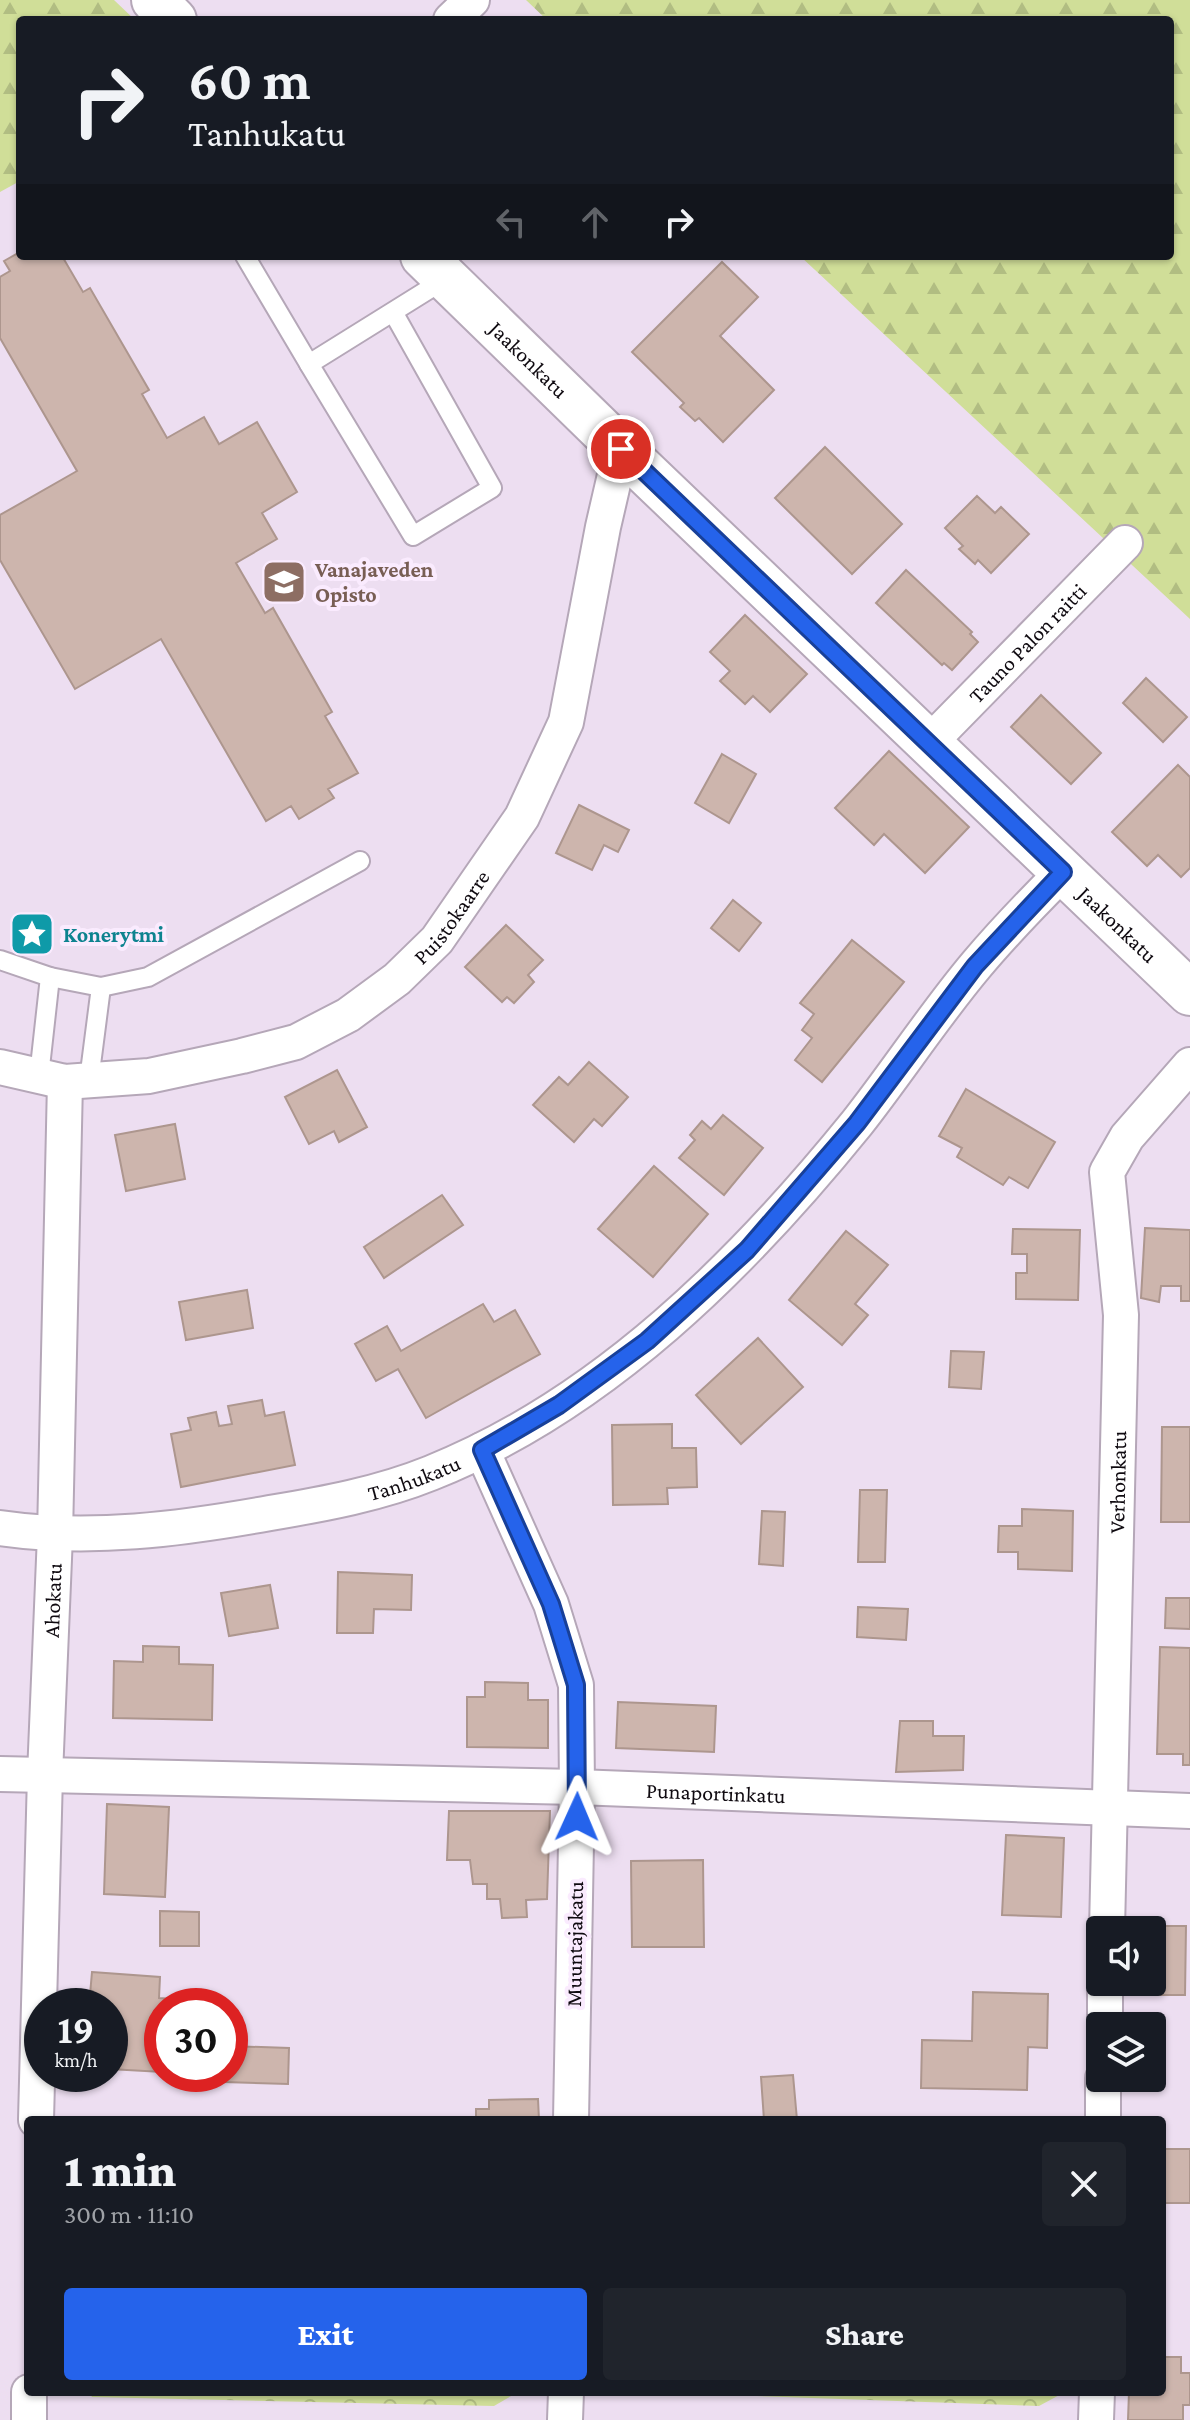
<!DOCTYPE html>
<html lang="en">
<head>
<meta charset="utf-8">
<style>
  body { margin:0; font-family:"Crimson Pro",serif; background:#20242c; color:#f1f3f6; height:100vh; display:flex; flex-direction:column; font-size:30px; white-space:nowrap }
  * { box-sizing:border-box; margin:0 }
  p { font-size:26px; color:#9ea1a6 }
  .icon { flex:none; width:44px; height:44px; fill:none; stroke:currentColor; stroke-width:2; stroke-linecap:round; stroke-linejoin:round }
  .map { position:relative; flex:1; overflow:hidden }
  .drawer { position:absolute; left:24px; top:2116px; width:1142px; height:280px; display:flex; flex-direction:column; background:#171b24; border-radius:8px; box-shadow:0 2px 6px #0004 }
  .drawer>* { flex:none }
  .banner { position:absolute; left:16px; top:16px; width:1158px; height:244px; border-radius:8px; box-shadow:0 2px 6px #0004; background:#171b24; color:#f1f3f6; overflow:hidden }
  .fabs { position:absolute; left:1086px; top:1916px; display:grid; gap:16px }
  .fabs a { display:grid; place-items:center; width:80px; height:80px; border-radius:8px; background:#171b24; box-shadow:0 2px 6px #0004; font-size:40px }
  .speed { position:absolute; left:24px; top:1988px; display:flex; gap:16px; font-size:40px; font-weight:700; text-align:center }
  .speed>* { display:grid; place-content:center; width:104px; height:104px; border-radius:50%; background:#171b24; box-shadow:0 2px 6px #0004; line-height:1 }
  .speed small { font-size:20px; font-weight:400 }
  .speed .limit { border:12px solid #d22; background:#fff; color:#111 }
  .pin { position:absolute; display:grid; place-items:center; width:68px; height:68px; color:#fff; margin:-34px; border:4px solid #fff; border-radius:50%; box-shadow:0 2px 8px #0007 }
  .me { position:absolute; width:88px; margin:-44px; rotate:1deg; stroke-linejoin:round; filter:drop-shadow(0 0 6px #0008) }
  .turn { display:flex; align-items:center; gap:28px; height:168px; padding:0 40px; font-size:36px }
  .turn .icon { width:104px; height:104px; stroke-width:2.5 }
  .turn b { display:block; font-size:56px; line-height:68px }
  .lanes { display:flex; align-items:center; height:76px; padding:0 40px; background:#0003; justify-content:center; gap:40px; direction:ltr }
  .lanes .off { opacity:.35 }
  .round { display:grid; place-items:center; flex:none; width:84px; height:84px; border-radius:8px; background:#20242c }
  .head { display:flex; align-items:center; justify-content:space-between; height:136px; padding:0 40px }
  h1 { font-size:48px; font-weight:800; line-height:60px }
  .cta { display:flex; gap:16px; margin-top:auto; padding:16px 40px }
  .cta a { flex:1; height:92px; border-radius:8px; background:#2563eb; color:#fff; font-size:32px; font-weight:800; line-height:92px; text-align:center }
  .cta a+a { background:#20242c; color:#f1f3f6 }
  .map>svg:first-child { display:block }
  .forest { fill:url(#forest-firs) }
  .park { fill:url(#park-crowns) }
  .building { fill:#cdb5ad; stroke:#ad968e; stroke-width:2 }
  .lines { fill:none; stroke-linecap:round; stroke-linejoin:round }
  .lane-casing { stroke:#b5a7b8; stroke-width:22 }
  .street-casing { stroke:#b5a7b8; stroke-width:38 }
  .secondary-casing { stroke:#b5a7b8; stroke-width:48 }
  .lane { stroke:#fff; stroke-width:18 }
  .street { stroke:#fff; stroke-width:34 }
  .secondary { stroke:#fff; stroke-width:44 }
  .route-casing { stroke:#184099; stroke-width:20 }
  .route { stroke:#2563eb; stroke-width:14 }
  .labels { text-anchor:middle; stroke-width:8; stroke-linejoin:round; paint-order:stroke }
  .street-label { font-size:22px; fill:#0f0a10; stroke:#faebfe }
  .education-label { font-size:22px; font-weight:bold; fill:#785e54; stroke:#faebfe; text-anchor:start }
  .culture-label { font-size:22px; font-weight:bold; fill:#0d838f; stroke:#faebfe; text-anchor:start }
</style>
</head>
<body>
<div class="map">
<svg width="1190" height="2420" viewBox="0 0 1190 2420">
  <defs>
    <pattern id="forest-firs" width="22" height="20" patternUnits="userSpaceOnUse" patternTransform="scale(2)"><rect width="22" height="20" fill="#d0de98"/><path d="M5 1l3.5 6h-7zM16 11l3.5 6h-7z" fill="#b1bd82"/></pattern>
    <pattern id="park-crowns" width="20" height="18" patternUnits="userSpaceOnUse" patternTransform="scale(2)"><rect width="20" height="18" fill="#d0de98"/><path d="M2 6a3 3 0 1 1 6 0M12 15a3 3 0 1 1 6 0" fill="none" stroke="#b1bd82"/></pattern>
  </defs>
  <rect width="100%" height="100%" fill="#eddef1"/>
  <!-- forest -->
  <g class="forest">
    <polygon points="0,0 114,0 135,20 20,20 20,181 0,192"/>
    <polygon points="526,0 1190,0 1190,619 800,256 1170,256 1170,20 547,20"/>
  </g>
  <!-- park -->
  <g class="park">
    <polygon points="89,2392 518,2392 494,2406 92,2397"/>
    <polygon points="640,2392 1065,2392 1039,2406"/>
  </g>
  <!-- building -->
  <g class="building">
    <polygon points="20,252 20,256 62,256 83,292 90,288 149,390 142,394 167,438 204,417 219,444 257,422 297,492 262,513 277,539 236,563 265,613 273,608 332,712 325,716 358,773 328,789 334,798 299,819 291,806 266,821 161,639 75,689 0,560 0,515 77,471 0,338 0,277 10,271 4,261"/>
    <polygon points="722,262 758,297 720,336 774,390 723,442 699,418 695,421 680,407 684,403 632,352"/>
    <polygon points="825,447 902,524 852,574 775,498"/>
    <polygon points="977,496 995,513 1001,507 1029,534 991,573 978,560 975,564 959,549 963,546 945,528"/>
    <polygon points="906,570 972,632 970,634 978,642 952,670 944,663 942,665 876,603"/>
    <polygon points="745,615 807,674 770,712 753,696 745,704 720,681 730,671 710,652"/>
    <polygon points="1146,678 1187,717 1163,742 1123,703"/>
    <polygon points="1041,695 1101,753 1071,784 1011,727"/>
    <polygon points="889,751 969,827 925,873 884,834 874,845 835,808"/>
    <polygon points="722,754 756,774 729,823 695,803"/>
    <polygon points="1178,765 1190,777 1190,868 1181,877 1158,855 1147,866 1112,832"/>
    <polygon points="579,805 629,830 618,852 604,845 592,870 556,853"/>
    <polygon points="733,900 761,923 739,951 711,928"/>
    <polygon points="506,925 543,960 528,975 534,982 514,1003 507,997 502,1002 465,967"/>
    <polygon points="852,940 904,982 822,1082 795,1060 812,1038 802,1030 814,1014 800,1003"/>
    <polygon points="589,1062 628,1097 602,1126 594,1119 574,1142 533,1105 559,1077 568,1085"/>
    <polygon points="337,1070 367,1127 339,1142 334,1131 309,1144 285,1097"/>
    <polygon points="966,1089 1055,1142 1028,1188 1009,1177 1003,1185 957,1157 962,1148 939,1136"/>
    <polygon points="723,1115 763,1148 724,1195 679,1158 695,1140 690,1135 702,1121 711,1129"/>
    <polygon points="175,1124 185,1179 126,1191 115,1135"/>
    <polygon points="654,1166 708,1214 653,1277 598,1229"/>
    <polygon points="442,1195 463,1225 384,1278 364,1247"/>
    <polygon points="1145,1228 1190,1230 1190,1301 1181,1301 1181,1286 1161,1286 1159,1302 1141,1298"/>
    <polygon points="1013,1229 1080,1230 1078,1300 1016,1299 1016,1273 1027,1273 1027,1254 1012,1254"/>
    <polygon points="846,1231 888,1265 855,1304 868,1315 842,1345 789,1300"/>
    <polygon points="247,1290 253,1328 186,1340 179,1302"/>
    <polygon points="483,1304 494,1322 515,1310 540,1354 426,1418 398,1369 376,1381 355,1344 387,1326 401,1351"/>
    <polygon points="758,1338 803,1387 741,1444 696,1395"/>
    <polygon points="951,1351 984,1352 981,1389 949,1387"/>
    <polygon points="262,1400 265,1416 284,1412 295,1465 181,1487 171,1434 191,1430 188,1418 216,1412 219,1426 232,1424 228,1406"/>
    <polygon points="672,1424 672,1448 696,1448 697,1487 667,1488 668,1504 613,1505 612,1425"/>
    <polygon points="1162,1427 1190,1427 1190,1522 1161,1522"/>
    <polygon points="860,1490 887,1490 885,1562 858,1562"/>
    <polygon points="1022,1509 1073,1511 1072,1571 1018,1569 1018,1552 998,1552 999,1526 1022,1526"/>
    <polygon points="762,1511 785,1512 783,1566 759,1564"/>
    <polygon points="338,1572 412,1575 411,1610 374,1609 373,1633 337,1633"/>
    <polygon points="270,1585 278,1628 229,1636 221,1593"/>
    <polygon points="1166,1598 1190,1598 1190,1629 1165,1628"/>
    <polygon points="858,1607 908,1609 906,1640 857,1637"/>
    <polygon points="143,1646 179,1647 179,1664 213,1665 212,1720 113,1718 114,1661 143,1662"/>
    <polygon points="1160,1647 1190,1648 1190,1765 1183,1765 1183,1754 1157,1754"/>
    <polygon points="485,1682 528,1683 528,1700 548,1700 548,1748 467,1747 467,1697 485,1697"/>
    <polygon points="618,1702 716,1706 714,1752 616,1748"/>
    <polygon points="900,1721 933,1721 933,1736 964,1736 963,1770 896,1772"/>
    <polygon points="107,1804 169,1807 165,1897 104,1894"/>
    <polygon points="449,1811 550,1811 547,1899 526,1900 527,1917 502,1918 500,1899 487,1899 487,1884 473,1884 470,1860 447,1860"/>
    <polygon points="1006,1835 1064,1838 1061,1917 1002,1915"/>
    <polygon points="703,1860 704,1947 632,1947 631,1861"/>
    <polygon points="160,1911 199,1912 199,1946 160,1946"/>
    <polygon points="1139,1926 1186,1926 1185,1995 1139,1995 1139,1982 1152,1982 1152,1930 1139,1930"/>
    <polygon points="92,1972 160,1977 159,1998 172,1999 171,2006 162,2006 162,2072 110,2069 110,2006 89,2006"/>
    <polygon points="973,1992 1048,1994 1047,2048 1028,2047 1027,2090 921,2088 922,2040 972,2041"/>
    <polygon points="230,2046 289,2048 288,2084 224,2082 224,2074 230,2074"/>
    <polygon points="793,2075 797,2120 764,2120 761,2077"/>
    <polygon points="538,2099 539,2120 476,2120 476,2109 489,2109 489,2100"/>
    <rect x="1162" y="2149" width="28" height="54"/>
    <polygon points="1162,2357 1181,2357 1181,2373 1190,2373 1190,2405 1183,2405 1183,2420 1128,2420 1129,2392 1162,2392"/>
  </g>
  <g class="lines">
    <!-- lane casing -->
    <g class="lane-casing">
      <g id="lane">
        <polyline points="245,256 309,364"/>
        <polyline points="393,312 492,488 413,536 309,364 447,278"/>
        <polyline points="0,960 50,977 101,987 148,977 360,861"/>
        <polyline points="39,1076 50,977"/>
        <polyline points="89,1080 101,987"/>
      </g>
    </g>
    <!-- street casing -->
    <g class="street-casing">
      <g id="street">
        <polyline points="451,20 472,0"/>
        <path id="s1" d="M929,743L1125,543"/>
        <path id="s2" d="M0,1067L65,1082L149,1076L242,1056L296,1042L348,1015L397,979L437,940L522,817L566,722L603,527L621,449"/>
        <polyline points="482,1450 551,1604 576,1685 577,1787 571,2120"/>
        <path id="s3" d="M0,1528C90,1541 181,1529 270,1513C324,1504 379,1494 431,1473C603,1404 742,1265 857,1123C898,1071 934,1015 977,964C1004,932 1033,902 1063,872"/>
        <path id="s4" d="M0,1774L577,1787L1190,1811"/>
        <path id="s5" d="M1107,1930L1121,1315L1107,1172L1127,1137L1190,1065"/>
        <polyline points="1105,2026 1105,1982"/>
        <path id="s6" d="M36,2120L45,1775L55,1535L65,1082"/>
        <polyline points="1103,2120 1103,2078"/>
        <polyline points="29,2420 29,2392"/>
        <polyline points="565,2420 566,2392"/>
        <polyline points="1096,2420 1097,2392"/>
      </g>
    </g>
    <!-- secondary casing -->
    <g class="secondary-casing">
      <g id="secondary">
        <polyline points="154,0 174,20"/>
        <path id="s7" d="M423,256L621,449L1190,993"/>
      </g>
    </g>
    <!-- lane -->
    <use href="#lane" class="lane"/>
    <!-- street -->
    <use href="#street" class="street"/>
    <!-- secondary -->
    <use href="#secondary" class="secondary"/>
  </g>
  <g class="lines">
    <!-- route casing -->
    <g class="route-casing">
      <polyline id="route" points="577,1817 576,1685 551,1604 482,1450 559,1405 647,1341 747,1250 857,1123 975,966 1063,872 621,449"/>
    </g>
    <!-- route -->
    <use href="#route" class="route"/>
  </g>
  <!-- icons -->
  <defs>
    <g id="school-square" transform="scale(2.3)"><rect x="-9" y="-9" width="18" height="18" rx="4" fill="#8d6e63" stroke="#faebfe"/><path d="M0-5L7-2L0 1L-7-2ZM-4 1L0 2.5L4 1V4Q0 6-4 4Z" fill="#fff"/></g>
    <g id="sight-square" transform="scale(2.3)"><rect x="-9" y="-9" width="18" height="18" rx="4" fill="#0f9aa8" stroke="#faebfe"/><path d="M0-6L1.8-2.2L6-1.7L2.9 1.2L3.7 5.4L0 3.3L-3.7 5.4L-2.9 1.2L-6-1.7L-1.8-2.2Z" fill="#fff"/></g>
  </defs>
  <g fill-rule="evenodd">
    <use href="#school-square" x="284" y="582"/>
    <use href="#sight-square" x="32" y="934"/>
  </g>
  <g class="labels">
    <!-- street labels -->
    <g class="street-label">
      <text dy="8" stroke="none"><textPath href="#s7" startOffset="148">Jaakonkatu</textPath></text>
      <text dy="8" stroke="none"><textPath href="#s1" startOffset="140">Tauno Palon raitti</textPath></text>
      <text dy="8" stroke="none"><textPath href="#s2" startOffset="504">Puistokaarre</textPath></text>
      <text dy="8" stroke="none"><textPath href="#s7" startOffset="964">Jaakonkatu</textPath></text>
      <text dy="8" stroke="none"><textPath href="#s3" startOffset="420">Tanhukatu</textPath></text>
      <text dy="8" stroke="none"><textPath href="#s5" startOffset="448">Verhonkatu</textPath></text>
      <text dy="8" stroke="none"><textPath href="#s6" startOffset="520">Ahokatu</textPath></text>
      <text dy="8" stroke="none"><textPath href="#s4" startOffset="716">Punaportinkatu</textPath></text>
      <text transform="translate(574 1944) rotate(-89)" y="8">Muuntajakatu</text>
    </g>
    <!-- education labels -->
    <g class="education-label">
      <text x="315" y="577">Vanajaveden<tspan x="315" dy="25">Opisto</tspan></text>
    </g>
    <!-- culture labels -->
    <g class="culture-label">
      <text x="63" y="942">Konerytmi</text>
    </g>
  </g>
</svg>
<div class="fabs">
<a><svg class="icon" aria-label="sound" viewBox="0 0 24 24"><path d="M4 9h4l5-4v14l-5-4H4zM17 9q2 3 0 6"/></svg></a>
<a><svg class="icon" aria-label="layers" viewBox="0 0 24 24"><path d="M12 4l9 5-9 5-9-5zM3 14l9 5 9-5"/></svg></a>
</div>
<div class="speed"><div>19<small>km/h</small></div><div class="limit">30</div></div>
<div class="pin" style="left:621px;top:449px;background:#d93025"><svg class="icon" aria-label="arrive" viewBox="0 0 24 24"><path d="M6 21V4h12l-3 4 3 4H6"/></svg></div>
<svg class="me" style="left:577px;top:1817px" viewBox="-20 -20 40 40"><path d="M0-17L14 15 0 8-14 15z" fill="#2563eb" stroke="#fff" stroke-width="4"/></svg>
<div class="banner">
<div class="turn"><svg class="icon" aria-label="right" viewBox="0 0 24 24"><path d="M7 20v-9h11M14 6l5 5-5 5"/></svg><div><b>60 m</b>Tanhukatu</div></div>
<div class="lanes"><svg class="icon off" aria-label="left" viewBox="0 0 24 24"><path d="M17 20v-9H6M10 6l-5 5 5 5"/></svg><svg class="icon off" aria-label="ahead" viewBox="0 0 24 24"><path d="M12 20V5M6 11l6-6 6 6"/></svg><svg class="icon" aria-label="right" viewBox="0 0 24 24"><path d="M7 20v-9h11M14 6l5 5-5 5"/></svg></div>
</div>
<section class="drawer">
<div class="head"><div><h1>1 min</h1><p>300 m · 11:10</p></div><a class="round"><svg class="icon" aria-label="close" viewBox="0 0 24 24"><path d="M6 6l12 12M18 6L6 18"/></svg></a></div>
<div class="cta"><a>Exit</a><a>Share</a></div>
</section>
</div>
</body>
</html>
